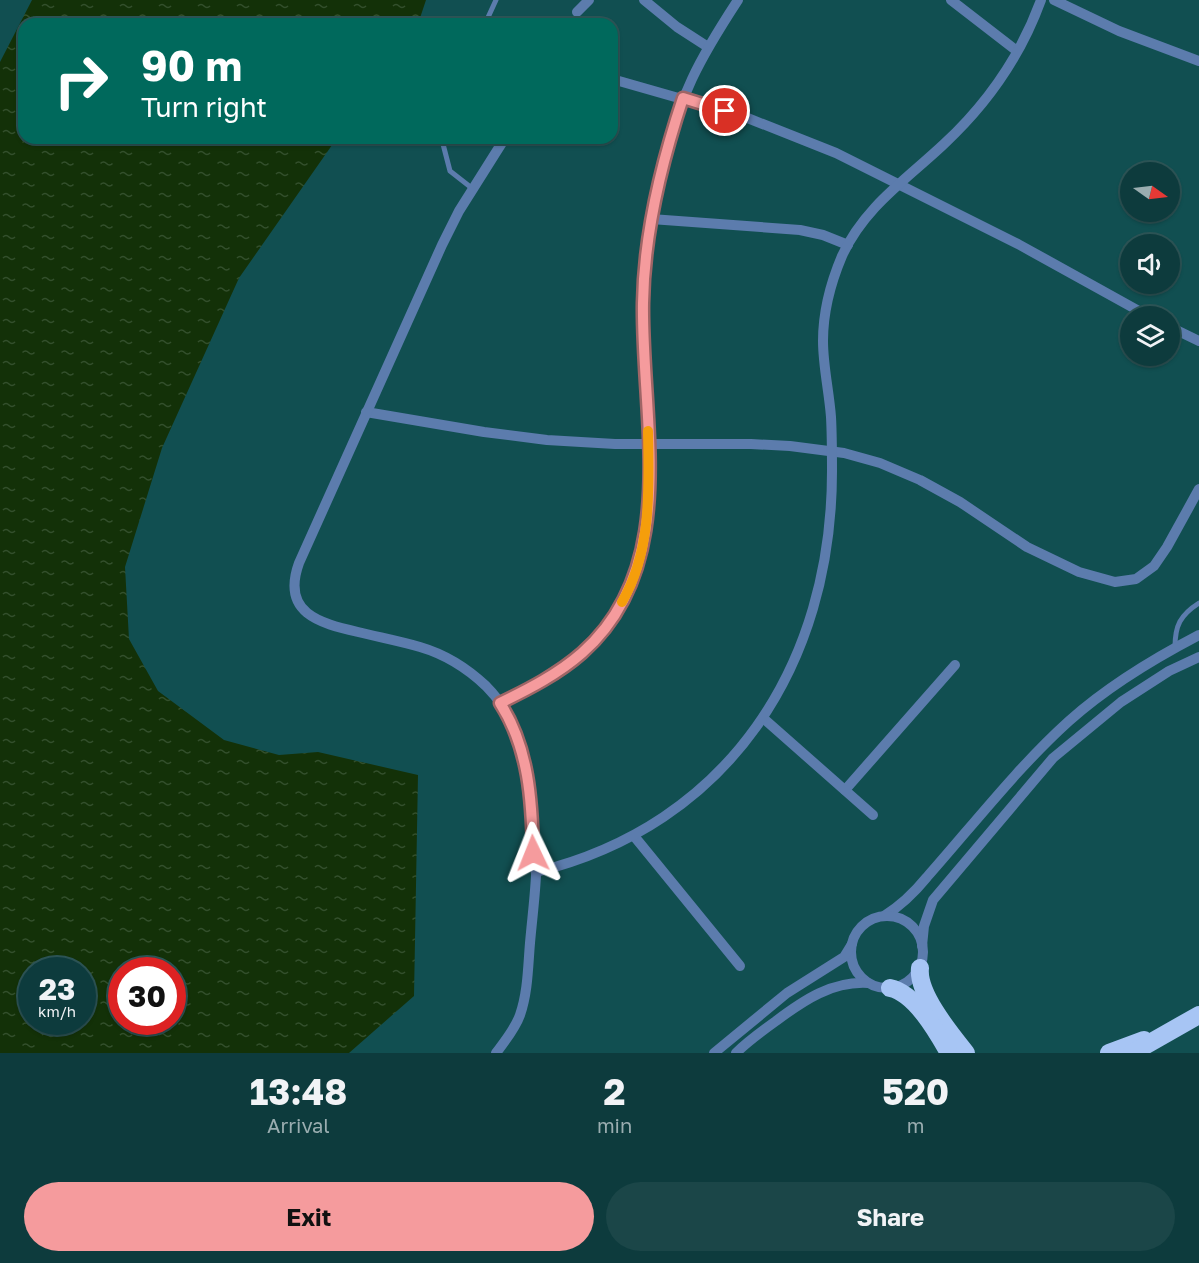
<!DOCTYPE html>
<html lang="en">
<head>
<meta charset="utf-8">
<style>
  body { margin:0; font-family:"Golos Text",sans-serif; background:#1b4648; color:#f1f3f6; height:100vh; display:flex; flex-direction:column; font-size:22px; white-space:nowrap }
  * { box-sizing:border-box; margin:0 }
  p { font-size:20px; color:#9aadb0 }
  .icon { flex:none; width:33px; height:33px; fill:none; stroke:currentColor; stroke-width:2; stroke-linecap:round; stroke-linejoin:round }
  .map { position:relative; height:1053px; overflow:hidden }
  .panel { display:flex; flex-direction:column; background:#0d3b3d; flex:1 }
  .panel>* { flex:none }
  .top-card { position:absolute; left:18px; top:18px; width:600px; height:126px; border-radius:18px; box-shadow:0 2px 4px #0004,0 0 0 2px #2d5557; background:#00695c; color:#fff; overflow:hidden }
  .needle { width:39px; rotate:104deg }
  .controls { position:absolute; left:1120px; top:162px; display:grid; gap:12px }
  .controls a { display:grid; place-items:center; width:60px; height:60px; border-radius:50%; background:#0d3b3d; box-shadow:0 2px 4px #0004,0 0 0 2px #2d5557; font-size:30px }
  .speed { position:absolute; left:18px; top:957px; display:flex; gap:12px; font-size:30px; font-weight:700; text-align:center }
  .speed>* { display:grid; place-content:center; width:78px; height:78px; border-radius:50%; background:#0d3b3d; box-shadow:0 2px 4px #0004,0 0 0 2px #2d5557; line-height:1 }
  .speed small { font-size:15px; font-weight:400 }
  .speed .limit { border:9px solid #d22; background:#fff; color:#111 }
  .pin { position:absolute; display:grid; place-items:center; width:51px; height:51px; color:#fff; margin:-26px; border:3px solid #fff; border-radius:50%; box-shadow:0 2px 6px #0007 }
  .me { position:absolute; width:66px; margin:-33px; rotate:358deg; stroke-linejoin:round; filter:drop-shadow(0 0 4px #0008) }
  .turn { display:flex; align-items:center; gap:21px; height:126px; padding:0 24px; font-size:27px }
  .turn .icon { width:78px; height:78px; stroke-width:2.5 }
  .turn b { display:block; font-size:42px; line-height:51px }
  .eta { display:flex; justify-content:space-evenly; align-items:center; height:102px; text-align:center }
  .eta b { font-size:36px; font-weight:700; line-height:42px }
  .button { display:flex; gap:12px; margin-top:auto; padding:12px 24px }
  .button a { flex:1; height:69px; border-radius:36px; background:#f59b9d; color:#111; font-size:24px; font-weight:700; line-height:69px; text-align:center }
  .button a+a { background:#1b4648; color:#f1f3f6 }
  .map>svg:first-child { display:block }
  .water { fill:url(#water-ripples); fill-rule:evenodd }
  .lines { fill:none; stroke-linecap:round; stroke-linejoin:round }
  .lane { stroke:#5c7cad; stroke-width:5 }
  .street { stroke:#5c7cad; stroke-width:10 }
  .highway { stroke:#a7c5f4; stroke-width:18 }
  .route-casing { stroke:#9f6566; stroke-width:15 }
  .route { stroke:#f59b9d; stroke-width:10 }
  .slow { stroke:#f59e0b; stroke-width:10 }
</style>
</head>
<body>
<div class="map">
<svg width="1199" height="1053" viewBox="0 0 1199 1053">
  <defs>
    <pattern id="water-ripples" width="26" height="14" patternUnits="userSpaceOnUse" patternTransform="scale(1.5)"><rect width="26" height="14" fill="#133108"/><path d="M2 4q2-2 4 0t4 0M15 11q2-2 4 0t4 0" fill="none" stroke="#334f2c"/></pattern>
  </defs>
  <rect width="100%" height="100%" fill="#114f51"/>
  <!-- water -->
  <path class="water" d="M32,0H426L418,24H24V138H337L239,278L162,448L125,567L129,639L158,691L224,740L279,755L318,752L418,775L414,996L349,1053H0V62ZM32,970H82V1022H32ZM122,970H172V1022H122Z"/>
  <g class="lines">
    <!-- lane -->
    <g class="lane">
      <polyline points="485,24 496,0"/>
      <polyline points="444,138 443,144 450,171 473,189"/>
      <path d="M1175,647C1175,626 1180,615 1199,603"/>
    </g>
    <!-- street -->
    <g class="street">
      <polyline points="644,0 677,27 708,47"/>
      <polyline points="951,0 1017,51"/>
      <polyline points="1054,0 1119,31 1199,61"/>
      <polyline points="577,12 589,0"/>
      <polyline points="612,79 745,117 836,153 1018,244 1148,316"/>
      <polyline points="651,219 800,230 823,235 848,245"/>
      <polyline points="1170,327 1199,341"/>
      <polyline points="366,412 484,432 547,440 615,444 751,444 790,446 844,453 880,463 920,480 960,502 1027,547 1079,572 1115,582 1136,579 1154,566 1167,547 1199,489"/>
      <path d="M500,703C529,689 558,674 582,653C688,559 635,400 644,277C649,210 664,139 692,79C705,51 721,26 738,0"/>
      <polyline points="763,718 873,815"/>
      <polyline points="845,790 955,665"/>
      <polyline points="634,836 740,966"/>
      <path d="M536,872C729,825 832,665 832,471C832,453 832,435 831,417C829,391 823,366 823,341C823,312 831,282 842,256C864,207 907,179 944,144C987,104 1021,55 1041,0"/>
      <path d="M884,916C902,905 914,893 927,877C973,825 1018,767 1069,721C1108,686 1153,659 1199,635"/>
      <circle cx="887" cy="952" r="36"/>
      <polyline points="922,946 924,926 933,900 1053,758 1121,702 1169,671 1199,657"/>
      <path d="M496,1053C505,1041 515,1029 520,1015C528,992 528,966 530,943C532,920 535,897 536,875C536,867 533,860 533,852C528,794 531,731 486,686C467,668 444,654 420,647C399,641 378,637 358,632C319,623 281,613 299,563L442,245L459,211L505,138"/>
      <polyline points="714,1053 787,993 844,957 852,944"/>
      <path d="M736,1053C748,1041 762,1031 776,1021C804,1000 832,981 868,983"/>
    </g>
    <!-- highway -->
    <g class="highway">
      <path d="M920,968C917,993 950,1033 966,1053"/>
      <path d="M890,988C915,993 937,1032 949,1053"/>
      <polyline points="1109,1053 1144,1040"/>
      <polyline points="1132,1053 1199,1015"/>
    </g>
  </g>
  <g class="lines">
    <!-- route casing -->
    <g class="route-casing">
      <path id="route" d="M533,853C532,801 529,748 500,703C529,689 558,674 582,653C682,565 641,419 643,303C644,233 661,164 683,98L725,111"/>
    </g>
    <!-- route -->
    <use href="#route" class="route"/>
    <!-- slow -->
    <path class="slow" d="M622,602C652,551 649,488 648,431"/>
  </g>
</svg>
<div class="controls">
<a><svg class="needle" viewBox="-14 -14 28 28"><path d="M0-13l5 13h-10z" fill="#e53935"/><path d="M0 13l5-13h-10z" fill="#9aadb0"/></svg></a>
<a><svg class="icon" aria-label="sound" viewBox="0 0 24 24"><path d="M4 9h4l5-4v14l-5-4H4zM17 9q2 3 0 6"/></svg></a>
<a><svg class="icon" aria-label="layers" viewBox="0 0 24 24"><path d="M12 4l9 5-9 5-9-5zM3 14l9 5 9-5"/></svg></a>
</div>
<div class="speed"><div>23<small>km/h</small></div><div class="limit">30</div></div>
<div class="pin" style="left:725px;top:111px;background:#d93025"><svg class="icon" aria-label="arrive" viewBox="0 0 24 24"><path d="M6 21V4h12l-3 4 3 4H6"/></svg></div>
<svg class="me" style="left:533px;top:853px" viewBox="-20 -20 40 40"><path d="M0-17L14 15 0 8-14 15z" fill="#f59b9d" stroke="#fff" stroke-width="4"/></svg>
<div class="top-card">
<div class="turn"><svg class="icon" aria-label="right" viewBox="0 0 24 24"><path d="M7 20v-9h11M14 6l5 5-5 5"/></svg><div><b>90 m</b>Turn right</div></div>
</div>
</div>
<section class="panel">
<div class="eta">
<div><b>13:48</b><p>Arrival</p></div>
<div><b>2</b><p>min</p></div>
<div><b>520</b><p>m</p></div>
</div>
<div class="button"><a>Exit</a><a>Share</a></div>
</section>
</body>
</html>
